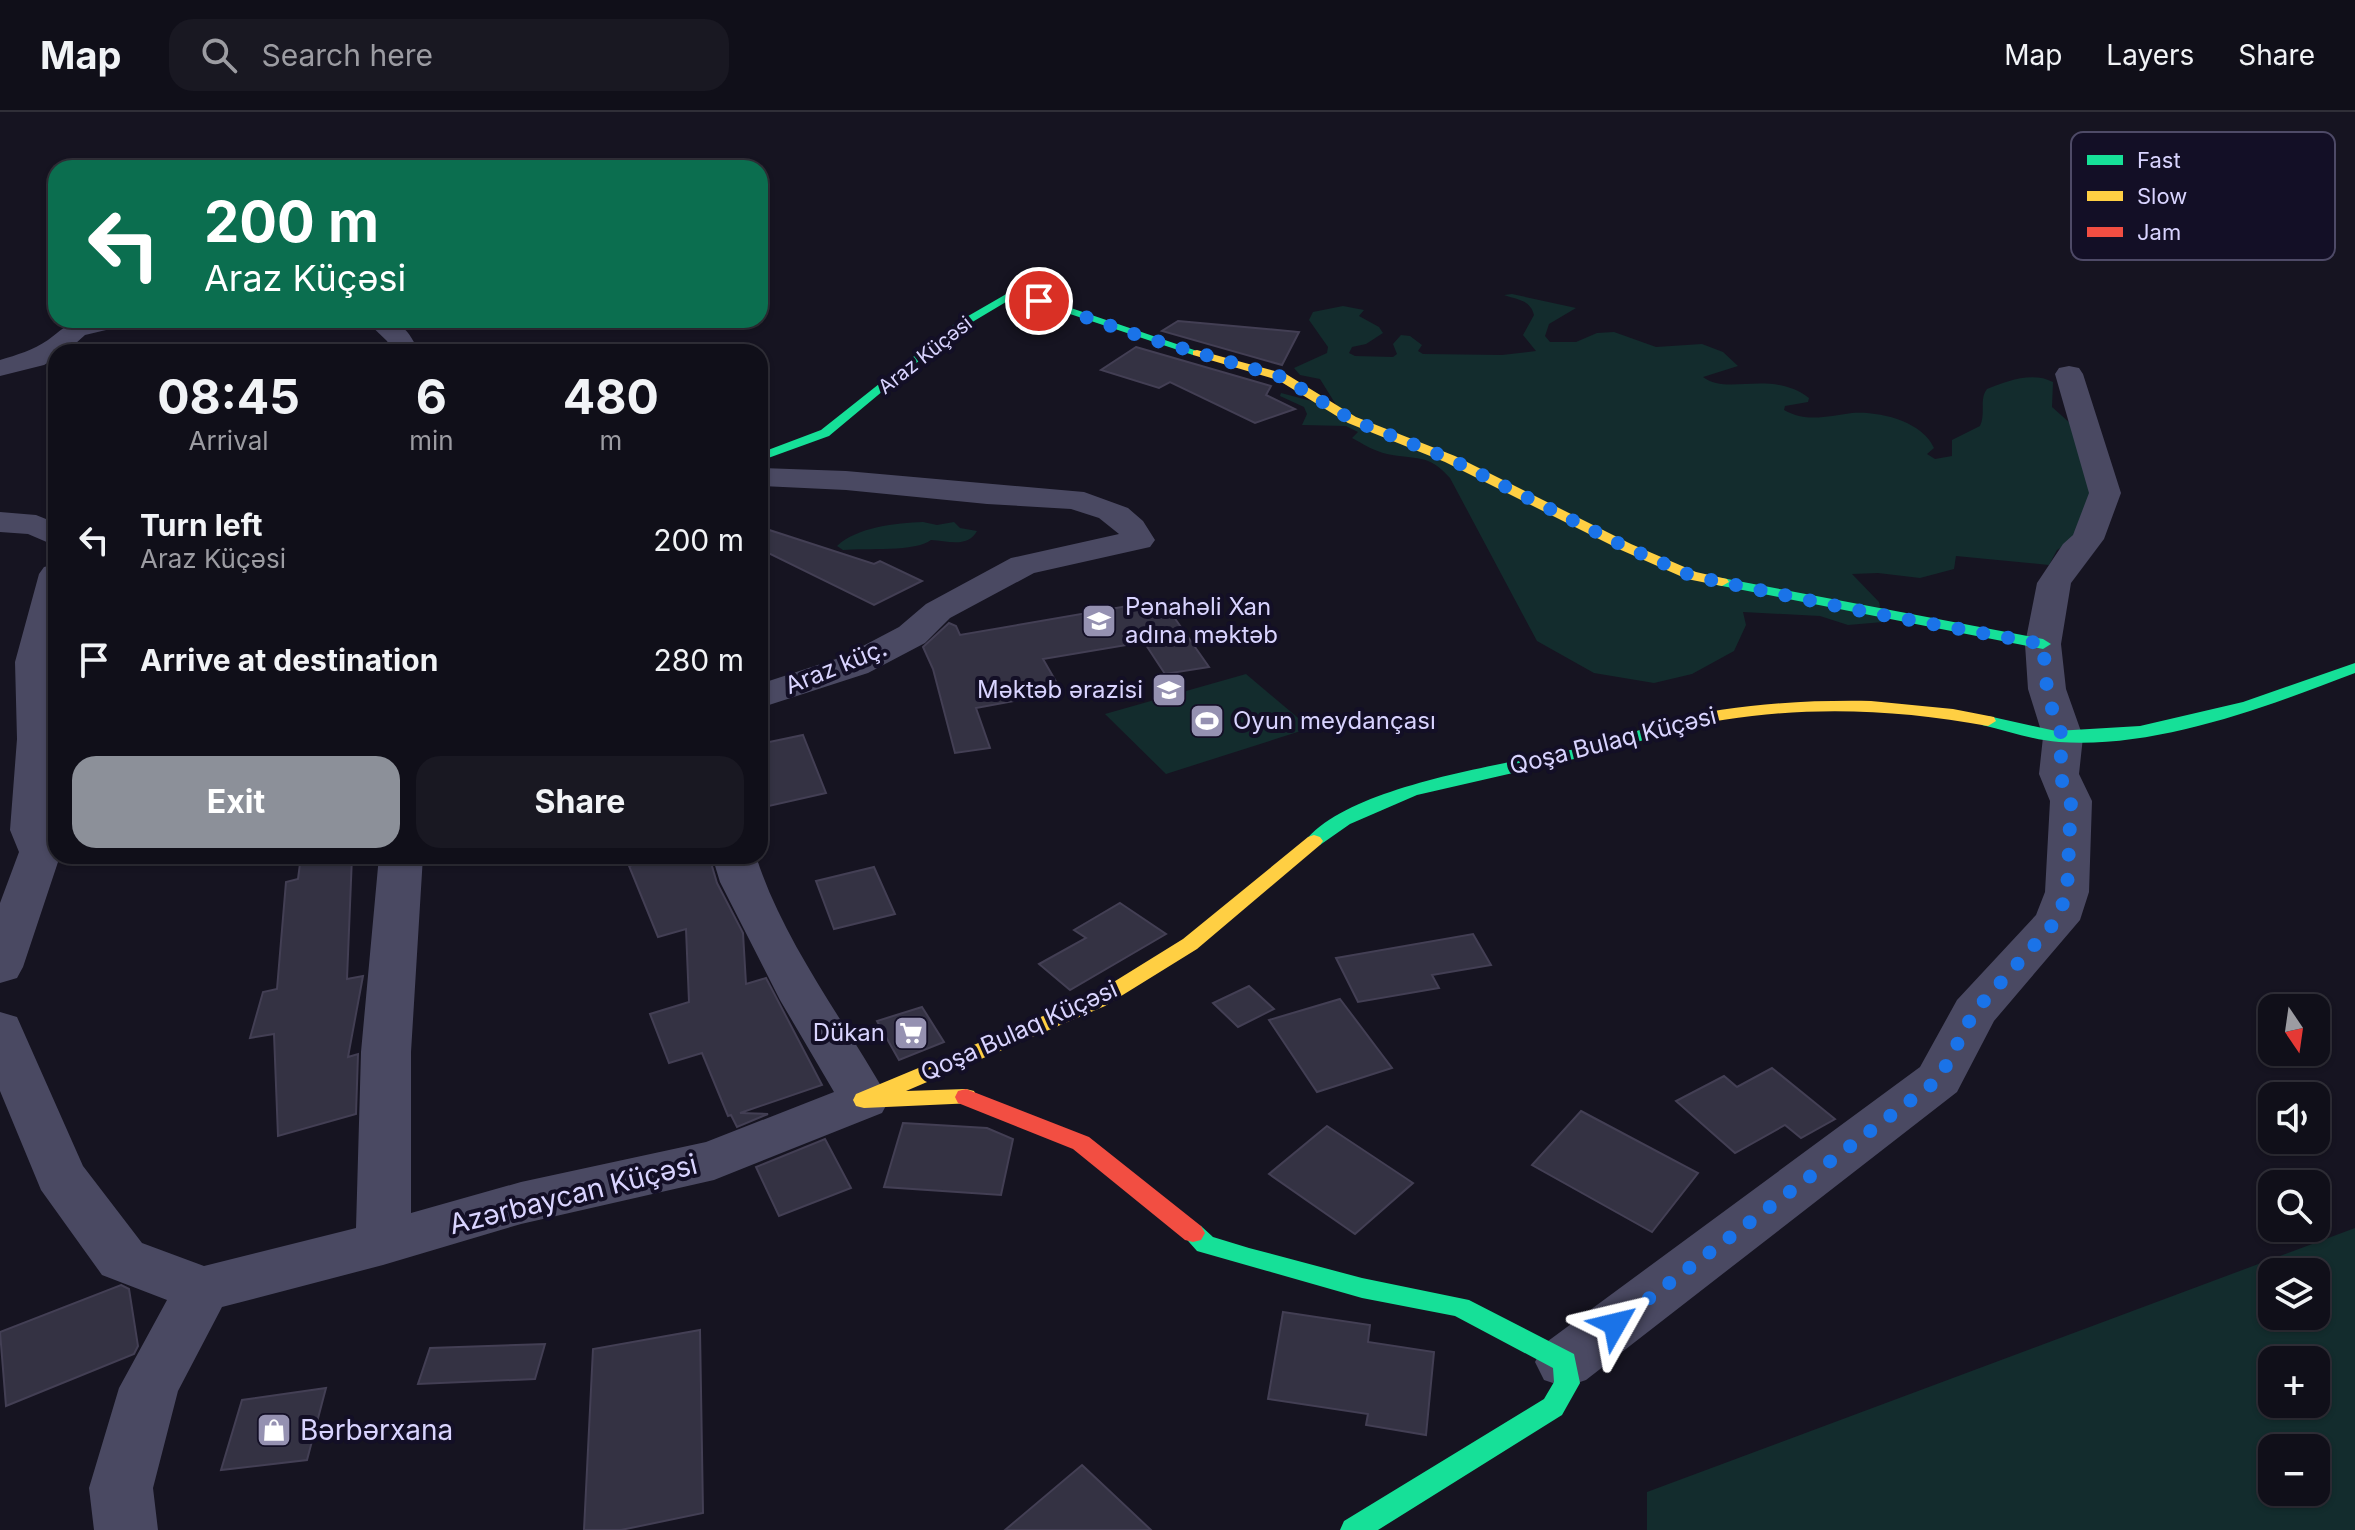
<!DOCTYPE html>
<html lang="en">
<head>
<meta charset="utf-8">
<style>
  body { margin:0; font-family:Inter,sans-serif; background:#191822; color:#f1f3f6; height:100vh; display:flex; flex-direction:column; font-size:30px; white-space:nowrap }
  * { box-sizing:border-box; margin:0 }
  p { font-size:26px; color:#9c9ca2 }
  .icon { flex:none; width:44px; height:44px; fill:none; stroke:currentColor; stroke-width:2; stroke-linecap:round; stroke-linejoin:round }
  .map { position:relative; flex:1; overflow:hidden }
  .details { position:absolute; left:48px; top:232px; width:720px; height:520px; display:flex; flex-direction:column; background:#100f19; border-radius:24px; box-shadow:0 2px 6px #0004,0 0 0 2px #302f38 }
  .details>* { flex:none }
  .guide { position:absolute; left:48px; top:48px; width:720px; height:168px; border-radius:24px; box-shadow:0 2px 6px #0004,0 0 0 2px #302f38; background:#0b6e4f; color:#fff; overflow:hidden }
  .needle { width:52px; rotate:167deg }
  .fabs { position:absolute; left:2258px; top:882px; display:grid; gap:16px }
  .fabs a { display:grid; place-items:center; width:72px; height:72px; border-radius:16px; background:#100f19; box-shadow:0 2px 6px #0004,0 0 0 2px #302f38; font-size:40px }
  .pin { position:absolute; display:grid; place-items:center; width:68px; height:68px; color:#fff; margin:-34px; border:4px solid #fff; border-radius:50%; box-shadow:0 2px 8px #0007 }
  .me { position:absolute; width:88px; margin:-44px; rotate:53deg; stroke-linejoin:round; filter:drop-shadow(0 0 6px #0008) }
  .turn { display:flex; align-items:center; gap:28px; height:168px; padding:0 24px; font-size:36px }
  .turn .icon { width:104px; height:104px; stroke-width:2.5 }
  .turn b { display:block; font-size:56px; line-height:68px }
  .eta { display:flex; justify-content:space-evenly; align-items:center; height:136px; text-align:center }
  .eta b { font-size:48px; font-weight:700; line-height:56px }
  .primary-button { display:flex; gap:16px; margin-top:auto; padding:16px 24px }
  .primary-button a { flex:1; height:92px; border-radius:24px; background:#8c9099; color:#fff; font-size:32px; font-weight:700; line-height:92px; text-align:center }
  .primary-button a+a { background:#191822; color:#f1f3f6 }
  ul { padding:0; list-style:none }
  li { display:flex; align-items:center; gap:24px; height:120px; padding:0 24px }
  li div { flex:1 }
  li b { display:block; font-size:30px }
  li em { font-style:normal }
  header { display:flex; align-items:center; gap:48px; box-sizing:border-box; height:112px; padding:0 40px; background:#100f19; border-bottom:2px solid #302f38 }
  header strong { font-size:38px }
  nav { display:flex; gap:44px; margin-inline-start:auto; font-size:28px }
  .search { width:560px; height:72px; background:#191822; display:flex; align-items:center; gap:20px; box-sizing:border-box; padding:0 28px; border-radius:24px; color:#9c9ca2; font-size:30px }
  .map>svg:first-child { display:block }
  .green { fill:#132c2d; fill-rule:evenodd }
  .building { fill:#343243; stroke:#433f54; stroke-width:2 }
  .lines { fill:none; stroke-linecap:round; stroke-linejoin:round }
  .street { fill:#4a4962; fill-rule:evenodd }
  .fast { fill:#16e098; fill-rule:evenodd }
  .slow { fill:#ffcf43; fill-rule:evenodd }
  .jam { fill:#f24e42; fill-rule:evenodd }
  .route { stroke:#1a73e8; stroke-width:14; stroke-dasharray:0 25.2 }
  .labels { text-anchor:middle; stroke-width:8; stroke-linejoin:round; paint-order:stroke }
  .far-street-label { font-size:20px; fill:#d9d4ff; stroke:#130f26 }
  .poi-label { font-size:24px; fill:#d9d4ff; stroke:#130f26; text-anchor:start }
  .street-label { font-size:24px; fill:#d9d4ff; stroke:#130f26 }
  .near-street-label { font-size:28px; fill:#d9d4ff; stroke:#130f26 }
  .near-poi-label { font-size:28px; fill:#d9d4ff; stroke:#130f26; text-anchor:start }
  .key { fill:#130f26; stroke:#4e4a67; stroke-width:2 }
  .key-label { font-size:22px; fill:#d9d4ff }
</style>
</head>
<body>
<header>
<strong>Map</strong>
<div class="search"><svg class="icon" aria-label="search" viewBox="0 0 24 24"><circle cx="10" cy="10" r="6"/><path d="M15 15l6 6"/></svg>Search here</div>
<nav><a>Map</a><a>Layers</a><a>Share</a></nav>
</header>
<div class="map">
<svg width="2355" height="1418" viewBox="0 0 2355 1418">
  <rect width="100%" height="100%" fill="#161421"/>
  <!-- green -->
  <g class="green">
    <path d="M1512,182L1576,196L1549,212L1545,224L1550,230H1576L1597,221L1614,220L1656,235L1702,232L1723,240L1738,254L1703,265C1727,284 1771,257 1809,286L1808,290L1785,294L1784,298C1807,311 1828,304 1852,301C1879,299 1922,309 1934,336L1927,342L1935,347L1952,344V328L1980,314C1986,301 1979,287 1987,277C2006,269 2033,259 2053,270L2052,295L2080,320L2098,379L2069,431L2057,438L2049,453L1956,444L1954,457L1920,466L1878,461L1852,462L1879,490L1883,510L1848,513L1820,504L1743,500L1746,513L1734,539L1692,562L1654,571L1594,561L1537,529L1450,366C1428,341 1416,348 1387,342C1374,339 1363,332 1352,326L1358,320L1346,314L1302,313L1307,302L1304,295L1280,284L1281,281L1338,296L1320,267L1300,263L1294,256L1327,241L1328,235L1309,208L1313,200L1343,194L1364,198L1359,204L1379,215L1383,221L1366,232L1352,235L1349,241L1355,244L1393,245L1397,242L1393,232L1401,223L1410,224L1422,233L1418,239L1423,242L1502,243L1536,239L1523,223L1534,203C1530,187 1517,188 1504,183Z"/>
    <path d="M923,410L937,413L954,410L960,416L977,419C968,436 948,429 931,428C916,440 866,436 843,438L837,434C857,415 896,411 923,410Z"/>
    <polygon points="1246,562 1310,616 1166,662 1105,602"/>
    <path d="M2355,1116V1418H1647V1380ZM2272,1160H2316V1204H2272ZM2272,1248H2316V1292H2272ZM2272,1336H2316V1380H2272Z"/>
  </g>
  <!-- building -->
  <g class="building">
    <polygon points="1178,209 1299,220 1282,253 1162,219"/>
    <polygon points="1136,235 1271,274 1266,283 1295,297 1255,311 1170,270 1159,276 1101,258"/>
    <polygon points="760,415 874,452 880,449 922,469 874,493 760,437"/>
    <polygon points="1162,488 1209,555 1165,562 1144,530 1043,547 1062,580 976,596 990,636 955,641 933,557 923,535 949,511 956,514 960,523"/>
    <polygon points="803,623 826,681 760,696 760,632"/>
    <polygon points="301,744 352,744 347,867 363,864 348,945 358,942 356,1002 278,1024 274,922 250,926 263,880 277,877 286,770 298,767"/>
    <polygon points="664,744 709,744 717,771 743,821 746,872 766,866 822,973 740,1001 768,1002 737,1015 731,1003 728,1004 702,941 669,951 650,902 689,890 686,817 658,825 629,754"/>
    <polygon points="874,755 895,802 834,817 816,769"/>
    <polygon points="1120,791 1166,822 1070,878 1039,852 1086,826 1074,818"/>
    <polygon points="1473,822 1491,853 1432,863 1439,876 1358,890 1336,846"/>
    <polygon points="1249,874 1274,897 1238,915 1213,891"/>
    <polygon points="1340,887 1392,956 1317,980 1269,908"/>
    <polygon points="922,895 944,930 899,948 877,909"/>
    <polygon points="1772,956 1835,1007 1801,1026 1785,1013 1735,1041 1676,989 1724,964 1737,975"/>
    <polygon points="1581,999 1698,1061 1652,1120 1532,1053"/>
    <polygon points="903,1011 987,1016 1013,1027 1001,1083 884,1075"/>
    <polygon points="1327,1014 1413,1071 1355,1122 1269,1062"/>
    <polygon points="825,1027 851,1076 779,1104 756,1055"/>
    <polygon points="121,1173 129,1177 138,1234 134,1242 6,1294 0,1220"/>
    <polygon points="1283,1200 1370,1213 1368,1230 1434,1240 1426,1323 1366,1313 1368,1302 1268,1287"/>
    <polygon points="700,1218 703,1401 621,1418 584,1418 593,1237"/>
    <polygon points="545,1232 535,1267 418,1272 430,1236"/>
    <polygon points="326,1276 307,1348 221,1358 242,1288"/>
    <polygon points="1082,1353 1151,1418 1005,1418"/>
  </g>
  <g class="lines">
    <!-- street -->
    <g class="street">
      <path d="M81,208H127L123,214L85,223L66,240H56V246L44,253L0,264V248C17,243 33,238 48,228C60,219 66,212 81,208Z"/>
      <path d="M365,208C397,208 405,210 419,240H393L387,229Z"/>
      <polygon points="2069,254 2079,256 2083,262 2121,381 2104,427 2071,471 2061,532 2066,577 2083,625 2079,662 2092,689 2089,780 2080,808 1994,909 1957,980 1586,1268 1565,1275 1544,1268 1535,1250 1544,1232 1920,955 1957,888 2036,803 2045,780 2050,689 2039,662 2043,625 2028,577 2025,532 2037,471 2063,432 2073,423 2089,381 2055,262 2059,256"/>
      <polygon points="760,356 846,359 1084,380 1128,396 1143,409 1155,428 1150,435 1034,461 950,506 925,531 868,561 760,596 760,572 842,545 899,515 926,492 1011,446 1119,422 1099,406 1071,397 987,392 846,378 760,374"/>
      <polygon points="0,400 36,403 56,411 56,434 28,422 0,420"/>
      <polygon points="56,452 56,531 51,550 56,617 52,718 56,727 56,744 60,744 23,855 17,866 0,871 0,791 19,740 10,718 17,627 15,550 39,462 44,455"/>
      <path d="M379,744H423L411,940V1101L521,1070L706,1030L834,980L780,888L720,770L712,744H756C783,830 845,909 889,988L882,1001L714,1068L521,1112L383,1153L222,1195L178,1279L153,1376L158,1418H94L89,1376L119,1276L167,1188L102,1163L41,1078L0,979V900L17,905L83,1054L142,1131L204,1154L356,1116L361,940Z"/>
    </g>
    <!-- fast -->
    <g class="fast">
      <polygon points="1015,177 1203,241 1193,243 1016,184 964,215 926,243 829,324 760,349 760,341 821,318 956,211"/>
      <polygon points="1722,466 2043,527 2051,532 2043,537 1717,473 1717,467"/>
      <path d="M2355,551V561C2266,595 2156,637 2059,630C2033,628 2008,619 1982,613L1980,609L1988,604L2056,619L2140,614L2243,590Z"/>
      <path d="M1669,609L1677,614L1675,618L1609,639L1417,683L1350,712L1320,733H1308L1305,729C1353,670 1519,651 1593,633C1619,627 1643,615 1669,609Z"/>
      <polygon points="1193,1112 1201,1114 1213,1125 1249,1136 1362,1166 1469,1188 1574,1242 1580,1271 1562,1303 1378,1418 1340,1418 1344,1409 1544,1287 1554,1270 1553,1256 1455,1204 1362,1186 1197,1139 1181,1121 1185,1114"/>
    </g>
    <!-- slow -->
    <g class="slow">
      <polygon points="1197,238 1286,262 1356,305 1455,344 1631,432 1696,460 1727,467 1729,470 1722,474 1687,467 1621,438 1445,350 1348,311 1278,268 1193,243 1193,239"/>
      <path d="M1871,589L1953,597L1994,605L1996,609L1988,614C1881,594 1774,593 1669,619L1661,614L1663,610C1732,592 1800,588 1871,589Z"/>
      <polygon points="1314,723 1320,725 1323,729 1320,733 1197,837 1105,894 906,979 966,977 974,979 977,985 974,991 864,996 856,994 853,988 856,982 1091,884 1183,827 1308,725"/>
    </g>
    <!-- jam -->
    <polygon class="jam" points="966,977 1089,1025 1201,1114 1205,1121 1201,1128 1193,1130 1185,1128 1073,1037 958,991 955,985 958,979"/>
  </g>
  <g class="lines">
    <!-- route -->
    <polyline class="route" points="1039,189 1143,225 1282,265 1352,308 1450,347 1626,435 1692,464 1866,500 2043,532 2047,577 2055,608 2063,625 2059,662 2071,689 2067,780 2057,808 1974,900 1939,967 1615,1212"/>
  </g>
  <!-- icons -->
  <defs>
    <g id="school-square" transform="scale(1.8)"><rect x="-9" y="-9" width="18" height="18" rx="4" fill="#9591b1" stroke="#130f26"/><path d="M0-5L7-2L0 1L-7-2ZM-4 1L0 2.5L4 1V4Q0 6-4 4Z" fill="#fff"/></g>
    <g id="stadium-square" transform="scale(1.8)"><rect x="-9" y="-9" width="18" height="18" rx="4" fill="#9591b1" stroke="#130f26"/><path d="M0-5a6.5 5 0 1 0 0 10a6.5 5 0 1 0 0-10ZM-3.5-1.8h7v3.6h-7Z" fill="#fff"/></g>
    <g id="supermarket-square" transform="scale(1.8)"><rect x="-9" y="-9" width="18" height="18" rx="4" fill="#9591b1" stroke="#130f26"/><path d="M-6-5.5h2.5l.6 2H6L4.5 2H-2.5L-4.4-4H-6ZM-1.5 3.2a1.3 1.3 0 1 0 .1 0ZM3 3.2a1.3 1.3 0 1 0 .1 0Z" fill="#fff"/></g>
    <g id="shop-square" transform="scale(1.8)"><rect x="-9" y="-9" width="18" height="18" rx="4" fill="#9591b1" stroke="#130f26"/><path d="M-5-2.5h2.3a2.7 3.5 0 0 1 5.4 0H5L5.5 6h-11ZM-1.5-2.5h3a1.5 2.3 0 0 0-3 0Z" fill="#fff"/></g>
  </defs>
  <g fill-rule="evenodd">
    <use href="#school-square" x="1099" y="509"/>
    <use href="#school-square" x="1169" y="578"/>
    <use href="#stadium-square" x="1207" y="609"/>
    <use href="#supermarket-square" x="911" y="921"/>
    <use href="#shop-square" x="274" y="1318"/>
  </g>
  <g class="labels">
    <!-- far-street labels -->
    <g class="far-street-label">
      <text transform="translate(925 243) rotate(-38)" y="7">Araz Küçəsi</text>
    </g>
    <!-- poi labels -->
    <g class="poi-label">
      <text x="1125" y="503">Pənahəli Xan<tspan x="1125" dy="28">adına məktəb</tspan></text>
      <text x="1143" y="586" text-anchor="end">Məktəb ərazisi</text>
      <text x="1233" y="617">Oyun meydançası</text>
      <text x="885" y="929" text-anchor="end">Dükan</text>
    </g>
    <!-- street labels -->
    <g class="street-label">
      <text transform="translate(836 555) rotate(-22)" y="8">Araz küç.</text>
      <text transform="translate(1613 629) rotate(-14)" y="8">Qoşa Bulaq Küçəsi</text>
      <text transform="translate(1019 919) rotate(-24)" y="8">Qoşa Bulaq Küçəsi</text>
    </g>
    <!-- near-street labels -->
    <g class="near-street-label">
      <text transform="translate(573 1082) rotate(-14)" y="10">Azərbaycan Küçəsi</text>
    </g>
    <!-- near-poi labels -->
    <g class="near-poi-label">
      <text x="300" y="1328">Bərbərxana</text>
    </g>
  </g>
  <!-- legend -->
  <rect x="2071" y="20" width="264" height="128" rx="12" class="key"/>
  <rect x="2087" y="43" width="36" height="10" fill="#16e098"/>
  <rect x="2087" y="79" width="36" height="10" fill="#ffcf43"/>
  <rect x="2087" y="115" width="36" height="10" fill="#f24e42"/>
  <g class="key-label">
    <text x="2137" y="56">Fast</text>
    <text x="2137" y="92">Slow</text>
    <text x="2137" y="128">Jam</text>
  </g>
</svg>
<div class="fabs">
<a><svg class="needle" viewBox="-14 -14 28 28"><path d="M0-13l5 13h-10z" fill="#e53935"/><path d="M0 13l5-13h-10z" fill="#9c9ca2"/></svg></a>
<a><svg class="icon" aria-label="sound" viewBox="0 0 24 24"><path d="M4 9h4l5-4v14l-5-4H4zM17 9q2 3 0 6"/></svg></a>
<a><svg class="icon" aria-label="search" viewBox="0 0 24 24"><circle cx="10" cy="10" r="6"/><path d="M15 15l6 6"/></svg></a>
<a><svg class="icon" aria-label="layers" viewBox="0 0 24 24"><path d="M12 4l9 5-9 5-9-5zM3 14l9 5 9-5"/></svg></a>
<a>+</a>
<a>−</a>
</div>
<div class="pin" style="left:1039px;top:189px;background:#d93025"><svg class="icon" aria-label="arrive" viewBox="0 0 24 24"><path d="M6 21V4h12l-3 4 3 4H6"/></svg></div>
<svg class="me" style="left:1615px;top:1212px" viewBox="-20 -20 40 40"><path d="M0-17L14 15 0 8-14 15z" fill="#1a73e8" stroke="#fff" stroke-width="4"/></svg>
<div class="guide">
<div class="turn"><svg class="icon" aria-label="left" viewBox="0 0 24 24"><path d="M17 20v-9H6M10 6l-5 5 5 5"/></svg><div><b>200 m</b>Araz Küçəsi</div></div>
</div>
<section class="details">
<div class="eta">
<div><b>08:45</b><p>Arrival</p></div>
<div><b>6</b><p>min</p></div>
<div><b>480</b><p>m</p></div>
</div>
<ul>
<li><svg class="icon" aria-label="left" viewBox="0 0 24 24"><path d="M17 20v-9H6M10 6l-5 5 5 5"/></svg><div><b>Turn left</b><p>Araz Küçəsi</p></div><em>200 m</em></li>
<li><svg class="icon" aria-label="arrive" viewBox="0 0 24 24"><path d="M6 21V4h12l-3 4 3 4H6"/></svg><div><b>Arrive at destination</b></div><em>280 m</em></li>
</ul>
<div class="primary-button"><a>Exit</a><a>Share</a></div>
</section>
</div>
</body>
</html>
